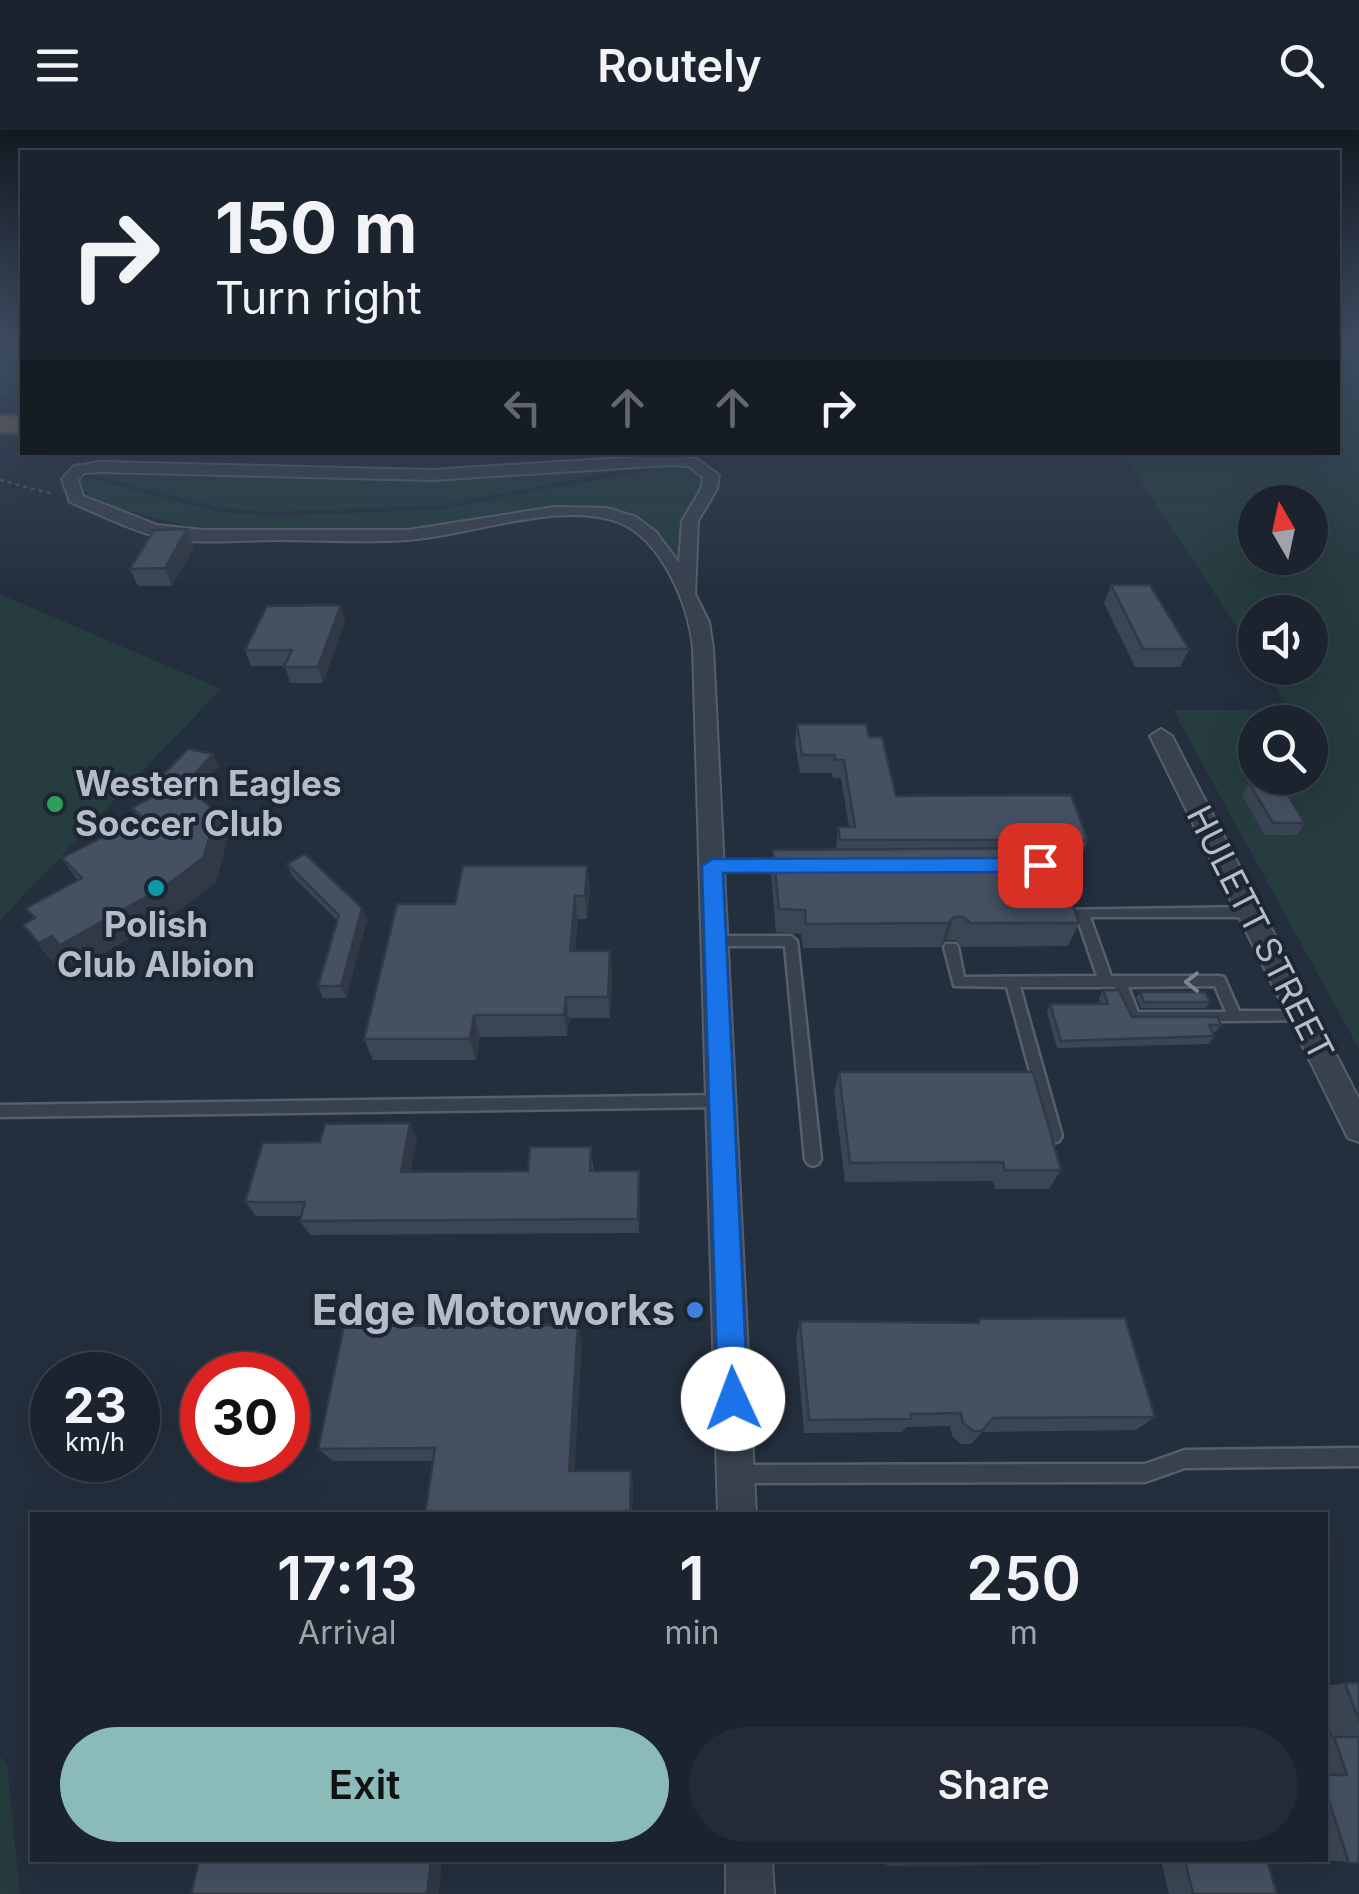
<!DOCTYPE html>
<html lang="en">
<head>
<meta charset="utf-8">
<style>
  body { margin:0; font-family:Inter,sans-serif; background:#242b36; color:#f1f3f6; height:100vh; display:flex; flex-direction:column; font-size:38px; white-space:nowrap }
  * { box-sizing:border-box; margin:0 }
  p { font-size:32px; color:#a0a4aa }
  .icon { flex:none; width:55px; height:55px; fill:none; stroke:currentColor; stroke-width:2; stroke-linecap:round; stroke-linejoin:round }
  .map { position:relative; flex:1; overflow:hidden }
  .panel { position:absolute; left:30px; top:1382px; width:1298px; height:350px; display:flex; flex-direction:column; background:#1b232e; border-radius:0px; box-shadow:0 10px 40px #0002,0 0 0 2px #39404a }
  .panel>* { flex:none }
  .banner { position:absolute; left:20px; top:20px; width:1320px; height:305px; border-radius:0px; box-shadow:0 10px 40px #0002,0 0 0 2px #39404a; background:#1b232e; color:#f1f3f6; overflow:hidden }
  .needle { width:65px; rotate:351deg }
  .tools { position:absolute; left:1238px; top:355px; display:grid; gap:20px }
  .tools a { display:grid; place-items:center; width:90px; height:90px; border-radius:50%; background:#1b232e; box-shadow:0 10px 40px #0002,0 0 0 2px #39404a; font-size:50px }
  .speed { position:absolute; left:30px; top:1222px; display:flex; gap:20px; font-size:50px; font-weight:700; text-align:center }
  .speed>* { display:grid; place-content:center; width:130px; height:130px; border-radius:50%; background:#1b232e; box-shadow:0 10px 40px #0002,0 0 0 2px #39404a; line-height:1 }
  .speed small { font-size:25px; font-weight:400 }
  .speed .limit { border:15px solid #d22; background:#fff; color:#111 }
  .pin { position:absolute; display:grid; place-items:center; width:85px; height:85px; color:#fff; margin:-42px; border-radius:20px; box-shadow:0 5px 15px #0006 }
  .me { position:absolute; width:110px; margin:-55px; rotate:358deg; stroke-linejoin:round; filter:drop-shadow(0 0 8px #0008) }
  .turn { display:flex; align-items:center; gap:35px; height:210px; padding:0 30px; font-size:45px }
  .turn .icon { width:130px; height:130px; stroke-width:2.5 }
  .turn b { display:block; font-size:70px; line-height:85px }
  .lanes { display:flex; align-items:center; height:95px; padding:0 30px; background:#0003; justify-content:center; gap:50px; direction:ltr }
  .lanes .off { opacity:.35 }
  .eta { display:flex; justify-content:space-evenly; align-items:center; height:170px; text-align:center }
  .eta b { font-size:60px; font-weight:600; line-height:70px }
  .primary-button { display:flex; gap:20px; margin-top:auto; padding:20px 30px }
  .primary-button a { flex:1; height:115px; border-radius:60px; background:#8bbbb9; color:#111; font-size:40px; font-weight:600; line-height:115px; text-align:center }
  .primary-button a+a { background:#242b36; color:#f1f3f6 }
  header { display:flex; justify-content:space-between; align-items:center; height:130px; padding:0 30px; background:#1b232e; font-size:45px; font-weight:600 }
  .map>svg:first-child { display:block }
  .green { fill:#263c3f; fill-rule:evenodd }
  .lines { fill:none; stroke-linecap:round; stroke-linejoin:round }
  .service-casing { stroke:#565f6c; stroke-width:5 }
  .minor-casing { stroke:#565f6c; stroke-width:4 }
  .motorway-casing { stroke:#434c59; stroke-width:6 }
  .path { stroke:#44595c; stroke-width:2.5; stroke-dasharray:4 4; stroke-linecap:butt }
  .service { fill:#38414e; fill-rule:evenodd }
  .minor { fill:#38414e; fill-rule:evenodd }
  .motorway { fill:#746855; fill-rule:evenodd }
  .wall { fill:#3b4654 }
  .shaded-wall { fill:#303945 }
  .building { fill:#455162; stroke:#303945; stroke-width:2.5 }
  .oneway { stroke:#7c8592 }
  .route { fill:#1a73e8; stroke:#114b97; stroke-width:2.5 }
  .leisure-dot { fill:#2e9e5b; stroke:#1d2633; stroke-width:4 }
  .culture-dot { fill:#0f9aa8; stroke:#1d2633; stroke-width:4 }
  .shop-dot { fill:#3f7fe0; stroke:#1d2633; stroke-width:4 }
  .labels { text-anchor:middle; stroke-width:8; stroke-linejoin:round; paint-order:stroke }
  .poi-label { font-size:35px; font-weight:bold; fill:#b4bcc9; stroke:#1d2633; text-anchor:start }
  .street-label { font-size:35px; fill:#b4bcc9; stroke:#1d2633 }
  .near-poi-label { font-size:42px; font-weight:bold; fill:#b4bcc9; stroke:#1d2633; text-anchor:end }
</style>
</head>
<body>
<header><svg class="icon" aria-label="menu" viewBox="0 0 24 24"><path d="M4 6h16M4 12h16M4 18h16"/></svg>Routely<svg class="icon" aria-label="search" viewBox="0 0 24 24"><circle cx="10" cy="10" r="6"/><path d="M15 15l6 6"/></svg></header>
<div class="map">
<svg width="1359" height="1764" viewBox="0 0 1359 1764">
  <rect width="100%" height="100%" fill="#242f3e"/>
  <!-- green -->
  <g class="green">
    <polygon points="0,212 22,212 22,268 0,267"/>
    <path d="M1338,212H1359V919L1173,580H1290L1263,538H1310V482H1255V525L1122,323L1338,322ZM1255,372H1310V428H1255ZM1255,592H1310V648H1255Z"/>
    <polygon points="663,331 692,332 711,345 682,432 654,401 593,379 371,403 201,399 123,380 95,370 78,354 85,347 218,382 274,386 437,380 656,339"/>
    <polygon points="644,336 441,375 267,382 219,377 87,344 94,340 398,345"/>
    <polygon points="0,464 221,559 0,790"/>
    <polygon points="0,1627 7,1634 20,1764 0,1764"/>
  </g>
  <g class="lines">
    <!-- service casing -->
    <g class="service-casing">
      <g id="service">
        <polygon points="712,732 787,732 793,736 787,740 712,740 706,736"/>
        <path d="M1249,777L1255,782L1249,787H1090L1111,846H1219L1224,847L1239,881H1302L1307,882L1309,886L1307,890L1133,892L1128,891L1126,887L1115,857H1020L1062,1006L1059,1011L1054,1013L1049,1011L1007,857L954,856L944,817L946,814H956L958,817L964,847L1097,846L1077,787L1054,786L1052,783L1054,780ZM1215,856L1226,882H1138L1128,857Z"/>
        <polygon points="716,806 791,806 797,811 821,1029 818,1034 813,1036 808,1034 805,1029 785,816 716,816 710,811"/>
        <polygon points="722,965 727,967 729,971 727,975 722,977 0,987 0,975"/>
        <polygon points="1359,1318 1359,1336 1185,1338 1145,1352 737,1353 730,1351 728,1344 730,1337 737,1335 1145,1334 1185,1320"/>
      </g>
    </g>
    <!-- minor casing -->
    <g class="minor-casing">
      <g id="minor">
        <path d="M671,325L697,329L719,345L717,359L698,391L695,464L709,492L713,518L756,1385H718L693,518C689,475 662,409 618,392C559,370 469,406 407,410C364,413 320,410 277,410C236,410 188,416 148,404C122,396 96,383 70,372L62,349L74,336L101,332L432,340ZM671,335L688,336L703,347L701,359L682,391L679,433L656,402L636,387L607,378L554,377L408,400H203L157,395L83,366L78,350L84,343L101,342L432,350Z"/>
        <polygon points="1161,599 1172,606 1359,969 1359,1012 1348,1008 1150,606"/>
        <polygon points="726,1730 772,1730 774,1764 726,1764"/>
      </g>
    </g>
    <!-- motorway casing -->
    <g class="motorway-casing">
      <polygon id="motorway" points="0,286 22,287 22,303 0,302"/>
    </g>
    <!-- path -->
    <polyline class="path" points="0,350 53,364"/>
    <!-- service -->
    <use href="#service" class="service"/>
    <!-- minor -->
    <use href="#minor" class="minor"/>
    <!-- motorway -->
    <use href="#motorway" class="motorway"/>
  </g>
  <!-- wall -->
  <g class="wall">
    <polygon points="194,417 172,456 138,456 130,439"/>
    <polygon points="1111,455 1189,519 1180,537 1135,537 1104,473"/>
    <polygon points="345,491 323,553 290,553 285,536 251,536 245,520"/>
    <polygon points="797,594 869,607 896,666 1088,710 1080,728 1056,728 1065,753 1060,762 1079,793 1068,816 962,817 956,810 946,810 941,817 803,818 801,804 776,802 771,744 773,720 836,719 838,697 849,697 841,648 833,648 832,643 800,643 795,613"/>
    <polygon points="219,636 194,663 216,682 227,706 227,711 216,752 181,779 78,838 69,829 57,837 23,795 34,789 26,778 78,751 62,728 138,689 132,678 167,659 161,647"/>
    <polygon points="1249,653 1305,693 1297,705 1265,705 1242,665"/>
    <polygon points="287,734 367,790 346,868 323,868 318,856 337,790 292,746"/>
    <polygon points="590,759 587,789 578,789 575,821 612,843 610,888 569,888 567,906 480,907 476,930 373,930 364,909 455,774"/>
    <polygon points="1103,860 1132,887 1221,895 1216,902 1212,902 1214,906 1209,914 1057,918 1047,882 1050,874 1101,874 1099,868"/>
    <polygon points="1140,862 1210,872 1206,878 1141,878 1136,868"/>
    <polygon points="839,942 1061,1040 1049,1059 995,1059 993,1051 845,1052 834,962"/>
    <polygon points="410,993 417,1009 410,1042 528,1041 593,1032 593,1041 640,1056 639,1103 310,1105 300,1091 301,1086 256,1086 245,1072 320,1012"/>
    <polygon points="979,1189 1155,1287 1136,1300 982,1302 971,1314 961,1314 952,1306 950,1296 906,1297 902,1302 804,1303 796,1207 800,1191 977,1193"/>
    <polygon points="582,1211 574,1341 631,1341 633,1353 632,1385 425,1385 433,1331 333,1331 318,1319"/>
    <polygon points="1345,1553 1359,1553 1359,1733 1325,1730 1325,1608 1332,1607 1325,1585 1325,1556"/>
    <polygon points="1161,1730 1267,1730 1277,1764 1169,1764"/>
  </g>
  <!-- shaded-wall -->
  <g class="shaded-wall">
    <polygon points="187,399 194,417 172,456 165,438"/>
    <polygon points="341,475 345,491 323,553 318,537"/>
    <polygon points="213,624 219,636 192,665 186,653"/>
    <polygon points="216,682 227,706 227,711 216,752 181,779 78,838 60,815"/>
    <polygon points="587,736 590,759 587,789 585,766"/>
    <polygon points="575,766 578,789 573,843 570,821"/>
    <polygon points="362,778 367,790 346,868 341,856"/>
    <polygon points="954,787 946,810 941,817 948,793"/>
    <polygon points="52,806 69,829 57,837 39,813"/>
    <polygon points="610,821 612,843 610,888 608,867"/>
    <polygon points="566,867 569,888 567,906 564,885"/>
    <polygon points="474,885 480,907 476,930 470,909"/>
    <polygon points="410,993 417,1009 408,1056 401,1042"/>
    <polygon points="639,1041 640,1056 639,1103 638,1089"/>
    <polygon points="578,1195 582,1211 574,1353 569,1341"/>
    <polygon points="631,1341 633,1353 632,1385 630,1385"/>
    <polygon points="431,1730 442,1730 439,1764 427,1764"/>
  </g>
  <!-- building -->
  <g class="building">
    <polygon points="187,399 165,438 130,439 154,400"/>
    <polygon points="1111,455 1150,455 1189,519 1143,519"/>
    <polygon points="341,475 318,537 284,537 292,520 245,520 267,476"/>
    <polygon points="797,594 866,594 869,607 882,607 896,666 1071,665 1088,710 840,710 838,697 855,697 844,630 835,630 835,625 802,625"/>
    <polygon points="188,619 213,624 186,653 161,647"/>
    <polygon points="181,652 216,682 216,687 203,728 167,755 60,815 52,806 39,813 23,795 35,788 26,778 82,748 62,728 142,687 132,678"/>
    <polygon points="1280,652 1305,693 1273,693 1249,653"/>
    <polygon points="1052,718 1065,753 1058,761 1070,766 1079,793 970,793 964,787 954,787 948,793 806,794 805,780 779,779 773,720"/>
    <polygon points="305,724 362,778 341,856 318,856 339,785 287,734"/>
    <polygon points="463,736 587,736 585,766 575,766 570,821 610,821 608,867 566,867 564,885 474,885 470,909 364,909 397,774 455,774"/>
    <polygon points="1103,860 1119,860 1132,887 1218,887 1221,895 1209,895 1214,906 1061,911 1050,874 1108,874"/>
    <polygon points="1140,862 1205,862 1210,872 1144,872"/>
    <polygon points="839,942 1033,942 1061,1040 1005,1040 1003,1032 850,1033"/>
    <polygon points="410,993 401,1042 528,1041 530,1017 591,1017 590,1041 639,1041 638,1089 300,1091 305,1072 245,1072 263,1013 320,1012 325,994"/>
    <polygon points="1125,1188 1155,1287 993,1288 982,1301 973,1301 963,1293 961,1283 911,1284 911,1289 809,1290 800,1191 979,1193 979,1189"/>
    <polygon points="578,1195 569,1341 631,1341 630,1385 425,1385 435,1318 318,1319 344,1196"/>
    <polygon points="1345,1553 1359,1553 1359,1591"/>
    <polygon points="1334,1607 1359,1607 1359,1733 1349,1733 1325,1659 1325,1645 1347,1645"/>
    <polygon points="199,1730 431,1730 427,1764 191,1764"/>
    <polygon points="885,1730 1072,1730 1073,1733 886,1736"/>
    <polygon points="1185,1730 1267,1730 1277,1764 1193,1764"/>
  </g>
  <!-- one-way arrows -->
  <defs><path id="oneway-chevron" d="M-2-3.5L2.5 0L-2 3.5" fill="none" stroke-width="1.6" stroke-linecap="round" stroke-linejoin="round" transform="scale(2.5)"/></defs>
  <use class="oneway" href="#oneway-chevron" transform="translate(1192 852) rotate(180)"/>
  <!-- sky -->
  <linearGradient id="sky" x2="0" y2="1"><stop stop-color="#141a22"/><stop offset="0.46" stop-color="#3f4d63"/><stop offset="1" stop-color="#3f4d63" stop-opacity="0"/></linearGradient>
  <rect width="1359" height="459" fill="url(#sky)"/>
  <!-- route -->
  <polygon class="route" points="1040,728 1050,735 1040,742 723,743 748,1269 744,1280 733,1284 723,1280 718,1269 702,736 712,729"/>
  <!-- markers -->
  <circle class="leisure-dot" cx="55" cy="674" r="10"/>
  <circle class="culture-dot" cx="156" cy="758" r="10"/>
  <circle class="shop-dot" cx="695" cy="1180" r="10"/>
  <g class="labels">
    <!-- poi labels -->
    <g class="poi-label">
      <text x="75" y="666">Western Eagles<tspan x="75" dy="40">Soccer Club</tspan></text>
      <text x="156" y="807" text-anchor="middle">Polish<tspan x="156" dy="40">Club Albion</tspan></text>
    </g>
    <!-- street labels -->
    <g class="street-label">
      <text transform="translate(1260 803) rotate(63)" y="12">HULETT STREET</text>
    </g>
    <!-- near-poi labels -->
    <g class="near-poi-label">
      <text x="675" y="1195">Edge Motorworks</text>
    </g>
  </g>
</svg>
<div class="tools">
<a><svg class="needle" viewBox="-14 -14 28 28"><path d="M0-13l5 13h-10z" fill="#e53935"/><path d="M0 13l5-13h-10z" fill="#a0a4aa"/></svg></a>
<a><svg class="icon" aria-label="sound" viewBox="0 0 24 24"><path d="M4 9h4l5-4v14l-5-4H4zM17 9q2 3 0 6"/></svg></a>
<a><svg class="icon" aria-label="search" viewBox="0 0 24 24"><circle cx="10" cy="10" r="6"/><path d="M15 15l6 6"/></svg></a>
</div>
<div class="speed"><div>23<small>km/h</small></div><div class="limit">30</div></div>
<div class="pin" style="left:1040px;top:735px;background:#d93025"><svg class="icon" aria-label="arrive" viewBox="0 0 24 24"><path d="M6 21V4h12l-3 4 3 4H6"/></svg></div>
<svg class="me" style="left:733px;top:1269px" viewBox="-20 -20 40 40"><circle r="19" fill="#fff"/><path d="M0-13L10 11 0 6-10 11z" fill="#1a73e8"/></svg>
<div class="banner">
<div class="turn"><svg class="icon" aria-label="right" viewBox="0 0 24 24"><path d="M7 20v-9h11M14 6l5 5-5 5"/></svg><div><b>150 m</b>Turn right</div></div>
<div class="lanes"><svg class="icon off" aria-label="left" viewBox="0 0 24 24"><path d="M17 20v-9H6M10 6l-5 5 5 5"/></svg><svg class="icon off" aria-label="ahead" viewBox="0 0 24 24"><path d="M12 20V5M6 11l6-6 6 6"/></svg><svg class="icon off" aria-label="ahead" viewBox="0 0 24 24"><path d="M12 20V5M6 11l6-6 6 6"/></svg><svg class="icon" aria-label="right" viewBox="0 0 24 24"><path d="M7 20v-9h11M14 6l5 5-5 5"/></svg></div>
</div>
<section class="panel">
<div class="eta">
<div><b>17:13</b><p>Arrival</p></div>
<div><b>1</b><p>min</p></div>
<div><b>250</b><p>m</p></div>
</div>
<div class="primary-button"><a>Exit</a><a>Share</a></div>
</section>
</div>
</body>
</html>
